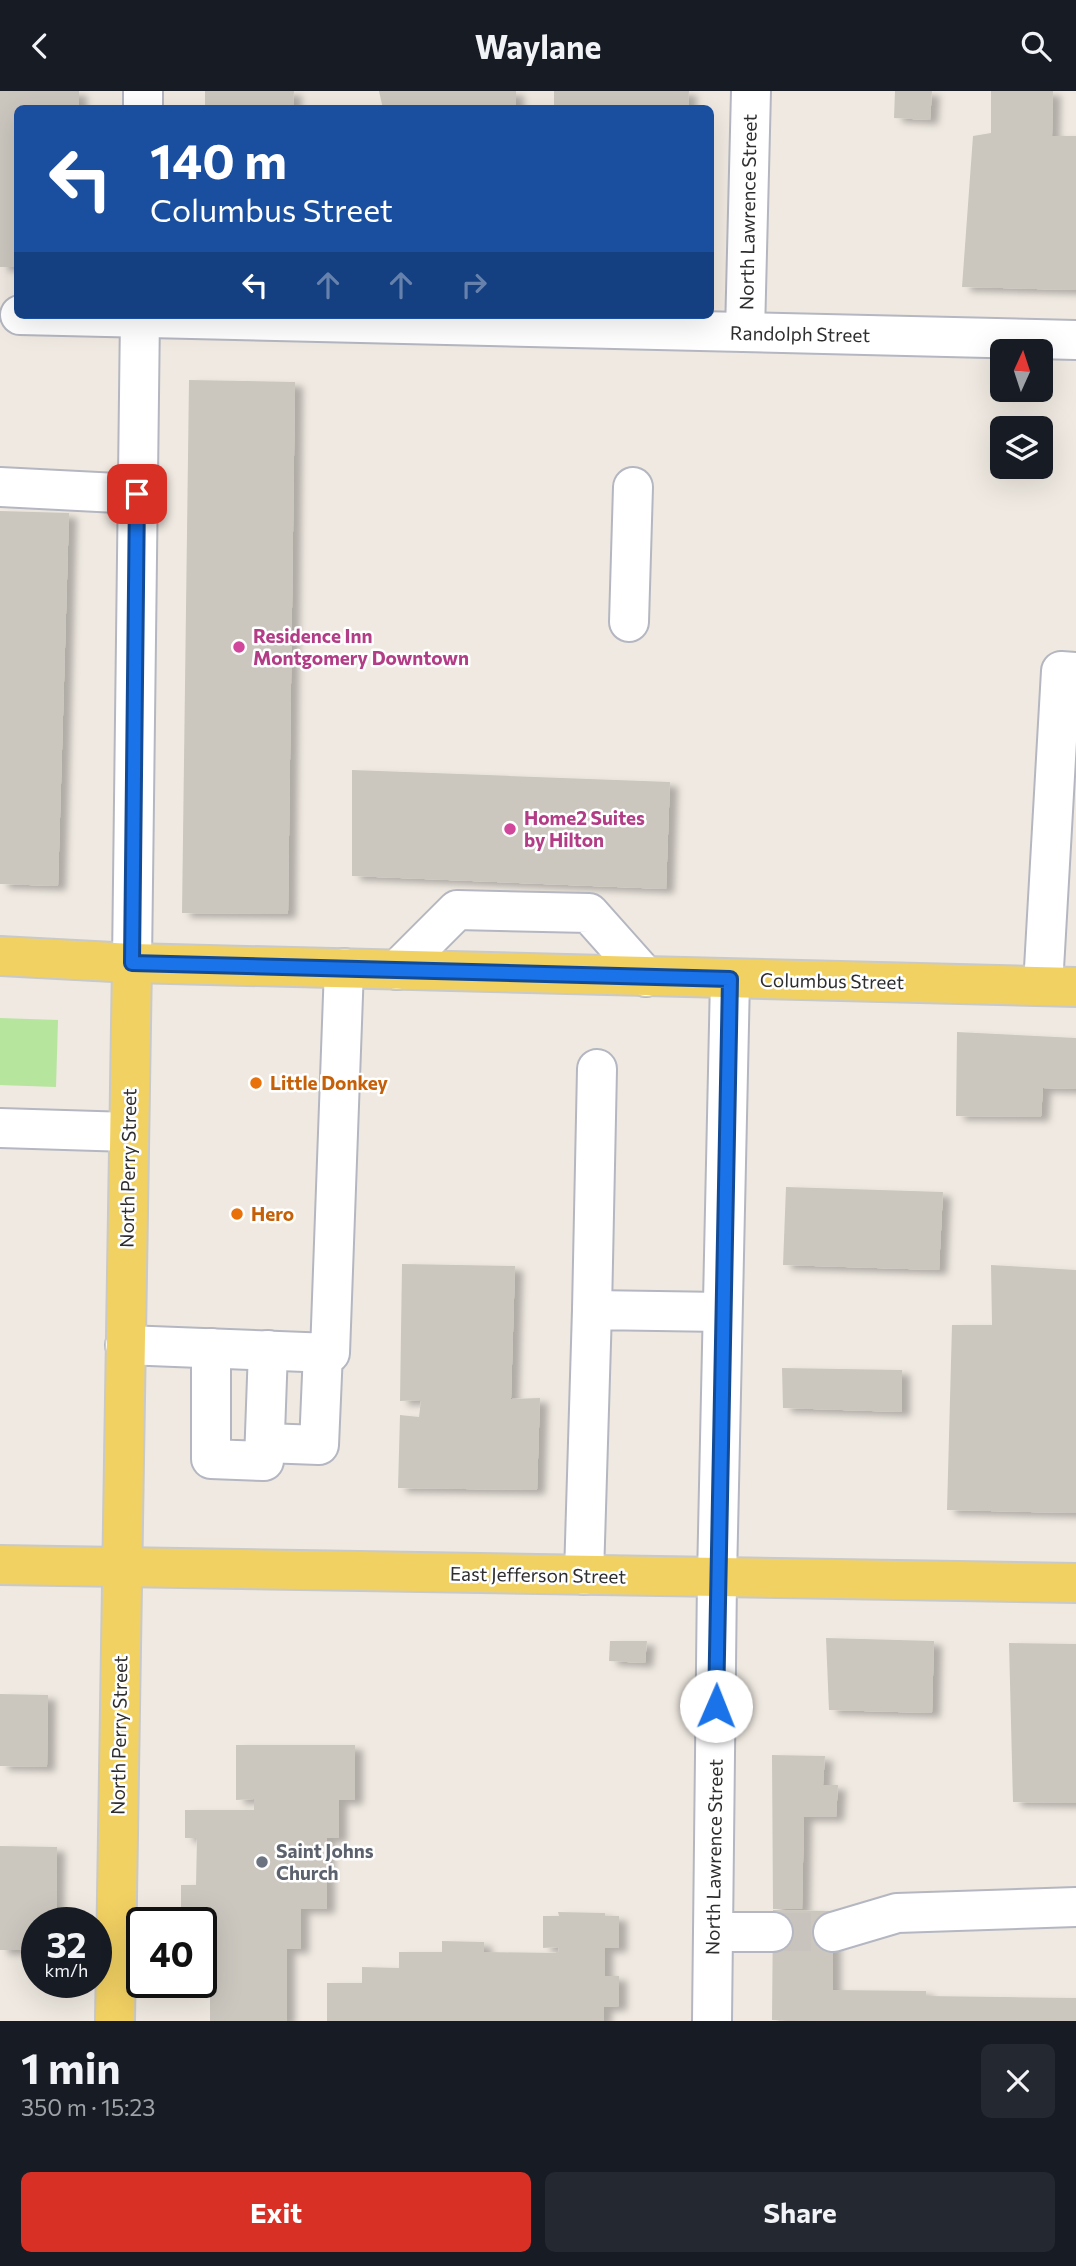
<!DOCTYPE html>
<html lang="en">
<head>
<meta charset="utf-8">
<style>
  body { margin:0; font-family:Commissioner,sans-serif; background:#242831; color:#f1f3f6; height:100vh; display:flex; flex-direction:column; font-size:26px; white-space:nowrap }
  * { box-sizing:border-box; margin:0 }
  p { font-size:23px; color:#9ea1a6 }
  .icon { flex:none; width:38px; height:38px; fill:none; stroke:currentColor; stroke-width:2; stroke-linecap:round; stroke-linejoin:round }
  .map { position:relative; height:1930px; overflow:hidden }
  .sheet { display:flex; flex-direction:column; background:#171b24; flex:1 }
  .sheet>* { flex:none }
  .hud { position:absolute; left:14px; top:14px; width:700px; height:214px; border-radius:10px; box-shadow:0 7px 28px #0002; background:#1a4fa0; color:#fff; overflow:hidden }
  .needle { width:46px; rotate:3deg }
  .controls { position:absolute; left:990px; top:248px; display:grid; gap:14px }
  .controls a { display:grid; place-items:center; width:63px; height:63px; border-radius:10px; background:#171b24; box-shadow:0 7px 28px #0002; font-size:35px }
  .speed { position:absolute; left:21px; top:1816px; display:flex; gap:14px; font-size:35px; font-weight:700; text-align:center }
  .speed>* { display:grid; place-content:center; width:91px; height:91px; border-radius:50%; background:#171b24; box-shadow:0 7px 28px #0002; line-height:1 }
  .speed small { font-size:18px; font-weight:400 }
  .speed .limit { border:4px solid #111; border-radius:10px; background:#fff; color:#111 }
  .pin { position:absolute; display:grid; place-items:center; width:60px; height:60px; color:#fff; margin:-30px; border-radius:14px; box-shadow:0 4px 10px #0006 }
  .me { position:absolute; width:77px; margin:-38px; rotate:1deg; stroke-linejoin:round; filter:drop-shadow(0 0 5px #0008) }
  .turn { display:flex; align-items:center; gap:24px; height:147px; padding:0 21px; font-size:32px }
  .turn .icon { width:91px; height:91px; stroke-width:2.5 }
  .turn b { display:block; font-size:49px; line-height:60px }
  .lanes { display:flex; align-items:center; height:66px; padding:0 21px; background:#0003; justify-content:center; gap:35px; direction:ltr }
  .lanes .off { opacity:.35 }
  .round { display:grid; place-items:center; flex:none; width:74px; height:74px; border-radius:10px; background:#242831 }
  .summary { display:flex; align-items:center; justify-content:space-between; height:119px; padding:0 21px }
  h1 { font-size:42px; font-weight:700; line-height:52px }
  .action { display:flex; gap:14px; margin-top:auto; padding:14px 21px }
  .action a { flex:1; height:80px; border-radius:10px; background:#d93025; color:#fff; font-size:28px; font-weight:700; line-height:80px; text-align:center }
  .action a+a { background:#242831; color:#f1f3f6 }
  header { display:flex; justify-content:space-between; align-items:center; height:91px; padding:0 21px; background:#171b24; font-size:32px; font-weight:700 }
  .map>svg:first-child { display:block }
  .green { fill:#b6e59e }
  .building { fill:#cbc7bf; filter:url(#shadow) }
  .lines { fill:none; stroke-linecap:round; stroke-linejoin:round }
  .minor-tunnel { stroke:#c8c4bd; stroke-width:38; stroke-dasharray:38 19; stroke-linecap:butt }
  .minor-casing { stroke:#b4b7c1; stroke-width:42 }
  .major-casing { stroke:#c9c9c9; stroke-width:42 }
  .minor { stroke:#fff; stroke-width:38 }
  .major { stroke:#f2d163; stroke-width:38 }
  .route-casing { stroke:#114b97; stroke-width:18 }
  .route { stroke:#1a73e8; stroke-width:12 }
  .hotel-dot { fill:#d1479c; stroke:#fff; stroke-width:2.5 }
  .food-dot { fill:#e8710a; stroke:#fff; stroke-width:2.5 }
  .worship-dot { fill:#6b7280; stroke:#fff; stroke-width:2.5 }
  .labels { text-anchor:middle; stroke-width:5; stroke-linejoin:round; paint-order:stroke }
  .street-label { font-size:19px; fill:#2e2e2e; stroke:#fff }
  .hotel-label { font-size:19px; font-weight:bold; fill:#b23c85; stroke:#fff; text-anchor:start }
  .food-label { font-size:19px; font-weight:bold; fill:#c56008; stroke:#fff; text-anchor:start }
  .worship-label { font-size:19px; font-weight:bold; fill:#5b616d; stroke:#fff; text-anchor:start }
</style>
</head>
<body>
<header><svg class="icon" aria-label="back" viewBox="0 0 24 24"><path d="M15 5l-7 7 7 7"/></svg>Waylane<svg class="icon" aria-label="search" viewBox="0 0 24 24"><circle cx="10" cy="10" r="6"/><path d="M15 15l6 6"/></svg></header>
<div class="map">
<svg width="1076" height="1930" viewBox="0 0 1076 1930">
  <defs>
    <filter id="shadow"><feDropShadow dx="8" dy="4.5" stdDeviation="3.5" flood-color="#0004"/></filter>
  </defs>
  <rect width="100%" height="100%" fill="#efe9e1"/>
  <!-- green -->
  <polygon class="green" points="0,927 58,929 56,996 0,994"/>
  <!-- building -->
  <g class="building">
    <polygon points="0,0 79,0 79,18 18,18 18,176 0,176"/>
    <polygon points="205,0 294,0 293,18 205,18"/>
    <polygon points="379,0 516,0 516,18 383,18"/>
    <polygon points="554,0 689,0 688,18 554,18"/>
    <polygon points="895,0 932,0 930,29 894,27"/>
    <polygon points="991,0 1053,0 1052,45 1076,45 1076,199 962,196 973,45 991,42"/>
    <polygon points="189,289 295,291 288,823 182,822"/>
    <polygon points="0,420 69,422 58,795 0,793"/>
    <polygon points="352,679 670,691 666,798 352,785"/>
    <polygon points="957,941 1076,947 1076,998 1043,997 1041,1026 956,1025"/>
    <polygon points="786,1096 943,1101 939,1179 783,1174"/>
    <polygon points="402,1173 515,1175 511,1308 540,1307 537,1399 398,1397 400,1324 419,1326 421,1309 400,1310"/>
    <polygon points="991,1174 1076,1179 1076,1422 947,1419 952,1234 992,1234"/>
    <polygon points="782,1277 902,1279 902,1321 783,1317"/>
    <polygon points="826,1547 934,1550 932,1622 829,1619"/>
    <polygon points="610,1550 647,1550 645,1572 609,1570"/>
    <polygon points="1009,1552 1076,1553 1076,1712 1013,1711"/>
    <polygon points="0,1603 48,1604 47,1676 0,1675"/>
    <polygon points="236,1654 355,1654 355,1709 339,1709 339,1747 327,1747 327,1818 301,1818 301,1858 287,1858 287,1930 210,1930 210,1857 201,1857 201,1832 181,1832 181,1794 196,1794 197,1747 185,1747 185,1719 254,1719 254,1708 236,1709"/>
    <polygon points="772,1664 825,1665 823,1694 838,1694 836,1726 804,1726 802,1818 773,1818"/>
    <polygon points="0,1755 57,1756 56,1832 37,1832 37,1859 0,1859"/>
    <polygon points="773,1819 833,1820 833,1899 926,1900 926,1905 1076,1907 1076,1930 772,1929"/>
    <polygon points="558,1821 605,1822 605,1825 619,1825 619,1857 605,1857 605,1885 619,1885 619,1915 604,1916 604,1930 327,1930 327,1892 362,1892 362,1876 399,1877 399,1861 442,1861 442,1850 484,1851 484,1861 558,1862 559,1856 543,1857 543,1825 559,1825"/>
  </g>
  <g class="lines">
    <!-- minor-tunnel -->
    <polyline class="minor-tunnel" points="773,1841 833,1841"/>
    <!-- minor casing -->
    <g class="minor-casing">
      <g id="minor">
        <polyline points="143,18 143,0"/>
        <polyline points="20,224 1076,249"/>
        <polyline points="745,241 751,0"/>
        <polyline points="0,396 137,403"/>
        <polyline points="629,531 633,396"/>
        <polyline points="132,872 140,224"/>
        <polyline points="397,879 457,819 589,822 646,886"/>
        <polyline points="1043,895 1061,580 1076,581"/>
        <polyline points="0,1037 129,1041"/>
        <polyline points="592,1219 597,978"/>
        <polyline points="125,1254 330,1262 344,877"/>
        <polyline points="211,1257 211,1368 264,1370 268,1259"/>
        <polyline points="265,1352 319,1354 323,1261"/>
        <polyline points="584,1484 592,1219 722,1221"/>
        <polyline points="713,1841 773,1841"/>
        <polyline points="833,1841 897,1822 1076,1816"/>
        <polyline points="712,1930 717,1487 730,888"/>
      </g>
    </g>
    <!-- major casing -->
    <g class="major-casing">
      <g id="major">
        <polyline points="0,865 132,872 1076,896"/>
        <polyline points="0,1474 1076,1492"/>
        <polyline points="115,1930 132,872"/>
      </g>
    </g>
    <!-- minor -->
    <use href="#minor" class="minor"/>
    <!-- major -->
    <use href="#major" class="major"/>
  </g>
  <g class="lines">
    <!-- route casing -->
    <g class="route-casing">
      <polyline id="route" points="137,403 132,872 730,888 716,1615"/>
    </g>
    <!-- route -->
    <use href="#route" class="route"/>
  </g>
  <!-- markers -->
  <g class="hotel-dot">
    <circle cx="239" cy="556" r="7"/>
    <circle cx="510" cy="738" r="7"/>
  </g>
  <g class="food-dot">
    <circle cx="256" cy="992" r="7"/>
    <circle cx="237" cy="1123" r="7"/>
  </g>
  <circle class="worship-dot" cx="262" cy="1771" r="7"/>
  <g class="labels">
    <!-- street labels -->
    <g class="street-label">
      <text transform="translate(748 121) rotate(-89)" y="7">North Lawrence Street</text>
      <text transform="translate(800 243) rotate(1)" y="7">Randolph Street</text>
      <text transform="translate(832 890) rotate(1)" y="7">Columbus Street</text>
      <text transform="translate(128 1077) rotate(-89)" y="7">North Perry Street</text>
      <text transform="translate(538 1484) rotate(1)" y="7">East Jefferson Street</text>
      <text transform="translate(119 1644) rotate(-89)" y="7">North Perry Street</text>
      <text transform="translate(714 1766) rotate(-89)" y="7">North Lawrence Street</text>
    </g>
    <!-- hotel labels -->
    <g class="hotel-label">
      <text x="253" y="552">Residence Inn<tspan x="253" dy="22">Montgomery Downtown</tspan></text>
      <text x="524" y="734">Home2 Suites<tspan x="524" dy="22">by Hilton</tspan></text>
    </g>
    <!-- food labels -->
    <g class="food-label">
      <text x="270" y="999">Little Donkey</text>
      <text x="251" y="1130">Hero</text>
    </g>
    <!-- worship labels -->
    <g class="worship-label">
      <text x="276" y="1767">Saint Johns<tspan x="276" dy="22">Church</tspan></text>
    </g>
  </g>
</svg>
<div class="controls">
<a><svg class="needle" viewBox="-14 -14 28 28"><path d="M0-13l5 13h-10z" fill="#e53935"/><path d="M0 13l5-13h-10z" fill="#9ea1a6"/></svg></a>
<a><svg class="icon" aria-label="layers" viewBox="0 0 24 24"><path d="M12 4l9 5-9 5-9-5zM3 14l9 5 9-5"/></svg></a>
</div>
<div class="speed"><div>32<small>km/h</small></div><div class="limit">40</div></div>
<div class="pin" style="left:137px;top:403px;background:#d93025"><svg class="icon" aria-label="arrive" viewBox="0 0 24 24"><path d="M6 21V4h12l-3 4 3 4H6"/></svg></div>
<svg class="me" style="left:716px;top:1615px" viewBox="-20 -20 40 40"><circle r="19" fill="#fff"/><path d="M0-13L10 11 0 6-10 11z" fill="#1a73e8"/></svg>
<div class="hud">
<div class="turn"><svg class="icon" aria-label="left" viewBox="0 0 24 24"><path d="M17 20v-9H6M10 6l-5 5 5 5"/></svg><div><b>140 m</b>Columbus Street</div></div>
<div class="lanes"><svg class="icon" aria-label="left" viewBox="0 0 24 24"><path d="M17 20v-9H6M10 6l-5 5 5 5"/></svg><svg class="icon off" aria-label="ahead" viewBox="0 0 24 24"><path d="M12 20V5M6 11l6-6 6 6"/></svg><svg class="icon off" aria-label="ahead" viewBox="0 0 24 24"><path d="M12 20V5M6 11l6-6 6 6"/></svg><svg class="icon off" aria-label="right" viewBox="0 0 24 24"><path d="M7 20v-9h11M14 6l5 5-5 5"/></svg></div>
</div>
</div>
<section class="sheet">
<div class="summary"><div><h1>1 min</h1><p>350 m · 15:23</p></div><a class="round"><svg class="icon" aria-label="close" viewBox="0 0 24 24"><path d="M6 6l12 12M18 6L6 18"/></svg></a></div>
<div class="action"><a>Exit</a><a>Share</a></div>
</section>
</body>
</html>
